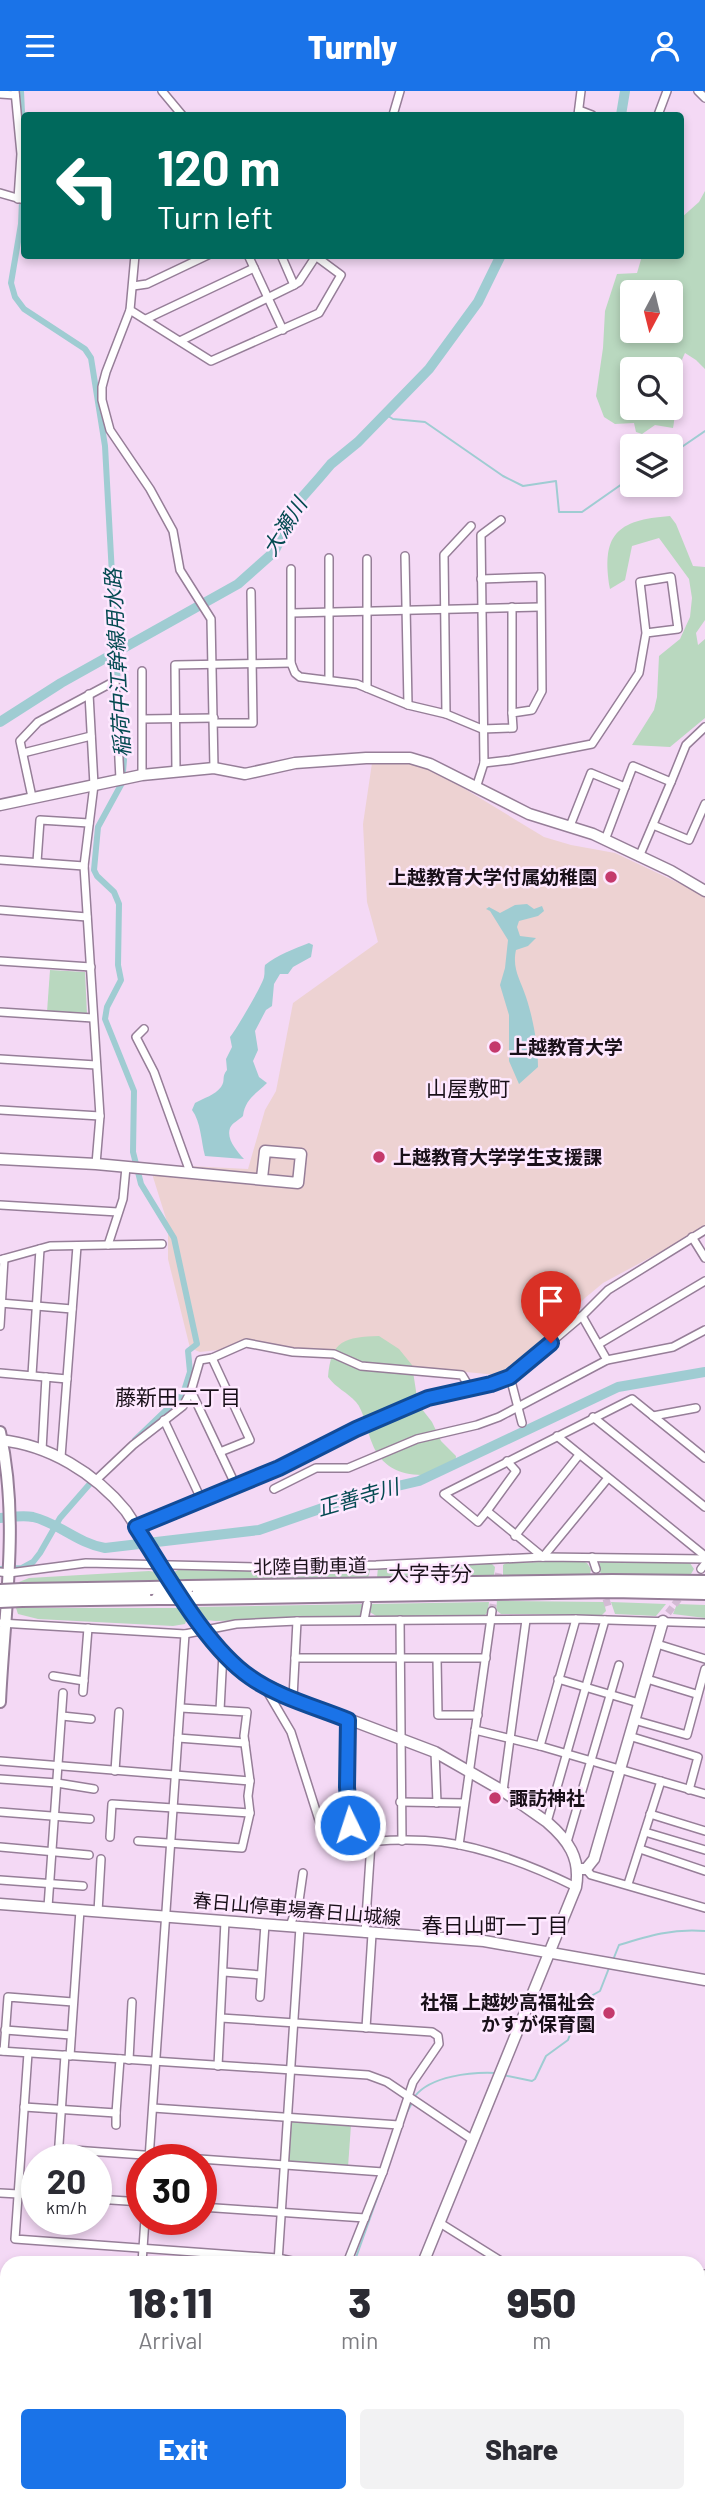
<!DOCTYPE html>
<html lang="en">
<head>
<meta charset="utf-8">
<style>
  body { margin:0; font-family:Barlow,"Noto Sans JP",sans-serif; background:#f2f2f3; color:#2b2b33; height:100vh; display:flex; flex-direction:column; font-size:26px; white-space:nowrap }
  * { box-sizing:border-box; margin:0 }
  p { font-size:23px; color:#7c7c81 }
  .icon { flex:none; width:38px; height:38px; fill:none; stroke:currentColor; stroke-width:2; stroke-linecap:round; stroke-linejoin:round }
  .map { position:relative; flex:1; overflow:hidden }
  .side { position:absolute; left:0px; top:2165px; width:705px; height:247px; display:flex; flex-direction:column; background:#fff; border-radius:21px 21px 0 0; box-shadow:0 4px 10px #0003 }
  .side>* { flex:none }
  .guide { position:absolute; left:21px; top:21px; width:663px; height:147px; border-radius:7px; box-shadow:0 4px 10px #0003; background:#00695c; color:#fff; overflow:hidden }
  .needle { width:46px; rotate:187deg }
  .controls { position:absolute; left:620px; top:189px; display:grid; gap:14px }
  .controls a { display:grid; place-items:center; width:63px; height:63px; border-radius:7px; background:#fff; box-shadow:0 4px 10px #0003; font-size:35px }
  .speed { position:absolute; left:21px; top:2053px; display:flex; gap:14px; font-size:35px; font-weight:700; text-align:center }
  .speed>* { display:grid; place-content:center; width:91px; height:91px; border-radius:50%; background:#fff; box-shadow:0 4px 10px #0003; line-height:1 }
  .speed small { font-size:18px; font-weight:400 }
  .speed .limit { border:10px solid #d22; background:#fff; color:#111 }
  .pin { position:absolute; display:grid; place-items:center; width:60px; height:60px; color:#fff; margin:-72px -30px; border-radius:50% 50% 50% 0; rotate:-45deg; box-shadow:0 0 7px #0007 }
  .pin .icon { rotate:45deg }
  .me { position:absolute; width:77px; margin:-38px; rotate:356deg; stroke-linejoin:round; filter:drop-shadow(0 0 5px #0008) }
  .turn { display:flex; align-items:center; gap:24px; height:147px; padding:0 21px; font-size:32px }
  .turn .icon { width:91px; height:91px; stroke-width:2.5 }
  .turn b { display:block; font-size:49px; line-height:60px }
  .eta { display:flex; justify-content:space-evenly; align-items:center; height:119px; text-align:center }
  .eta b { font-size:42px; font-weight:800; line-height:49px }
  .primary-button { display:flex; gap:14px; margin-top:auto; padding:14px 21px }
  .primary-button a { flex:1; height:80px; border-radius:7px; background:#1a73e8; color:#fff; font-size:28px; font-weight:800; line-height:80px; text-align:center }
  .primary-button a+a { background:#f2f2f3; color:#2b2b33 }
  header { display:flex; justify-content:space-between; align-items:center; height:91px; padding:0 21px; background:#1a73e8; color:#fff; font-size:32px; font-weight:800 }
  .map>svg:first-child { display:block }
  .education { fill:#edd2d2 }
  .green { fill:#b9d8bf; fill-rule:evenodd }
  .water { fill:#9fccd2 }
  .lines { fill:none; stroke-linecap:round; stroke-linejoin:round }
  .stream { stroke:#9fccd2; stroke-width:2 }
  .canal { stroke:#9fccd2; stroke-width:6 }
  .river { stroke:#9fccd2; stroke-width:10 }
  .street-tunnel { stroke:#d3bbd4; stroke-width:7; stroke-dasharray:7 3.5; stroke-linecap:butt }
  .street-casing { stroke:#967e98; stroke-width:10 }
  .secondary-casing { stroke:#967e98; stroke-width:13 }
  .primary-casing { stroke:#967e98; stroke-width:14 }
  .highway-casing { stroke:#967e98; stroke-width:16 }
  .street { stroke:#fff; stroke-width:7 }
  .secondary { stroke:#fff; stroke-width:10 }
  .primary { stroke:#fff; stroke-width:10 }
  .highway { stroke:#fff; stroke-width:12 }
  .highway-bridge-casing { stroke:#967e98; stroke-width:16; stroke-linecap:butt }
  .highway-bridge { stroke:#fff; stroke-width:12 }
  .route-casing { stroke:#114b97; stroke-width:18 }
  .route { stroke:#1a73e8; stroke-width:12 }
  .poi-dot { fill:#c4396c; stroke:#fee8ff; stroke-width:2.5 }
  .labels { text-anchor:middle; stroke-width:5; stroke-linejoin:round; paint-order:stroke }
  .poi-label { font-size:19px; font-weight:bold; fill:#191019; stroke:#fee8ff; text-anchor:start }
  .street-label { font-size:19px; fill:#191019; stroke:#fee8ff }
  .water-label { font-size:21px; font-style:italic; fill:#044a51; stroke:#fee8ff }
  .neighbourhood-label { font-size:21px; fill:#191019; stroke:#fee8ff }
</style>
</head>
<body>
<header><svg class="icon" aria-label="menu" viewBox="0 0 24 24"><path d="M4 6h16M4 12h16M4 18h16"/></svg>Turnly<svg class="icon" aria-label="person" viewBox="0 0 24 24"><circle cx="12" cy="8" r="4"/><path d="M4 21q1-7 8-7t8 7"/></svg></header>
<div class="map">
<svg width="705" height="2410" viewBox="0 0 705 2410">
  <rect width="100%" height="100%" fill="#f4d9f5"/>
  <!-- education -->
  <polygon class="education" points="372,672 412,672 432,678 544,746 571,754 615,762 702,803 705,807 705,1137 603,1192 585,1207 522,1270 497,1284 288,1264 246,1256 200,1261 190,1257 168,1168 168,1134 149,1073 248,1078 265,1019 276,1000 293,912 378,851 367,811 363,733"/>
  <!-- green -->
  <g class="green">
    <path d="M705,100V278L696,269L685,262C679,275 674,287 674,302C673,314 676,324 673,337L655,334L642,343L636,341L634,332L615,333L604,326L596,305L603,257L605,220L617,183L637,182L642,165L681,164V127L699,111ZM632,201H670V240H632ZM632,278H670V317H632Z"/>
    <path d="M670,425L676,433L693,475L705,476V529L696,542L698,554L705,548V627L670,656L632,654L654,619L657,606L659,565L680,548L690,526L692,507L689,488L659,447L632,455L625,489L610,498C601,444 616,429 670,425Z"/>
    <polygon points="50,879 85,881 87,923 47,921"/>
    <path d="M379,1245L399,1258L412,1274L418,1313L432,1331L441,1350L456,1365L455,1378C422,1389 385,1387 372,1352C367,1340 364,1320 356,1311C347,1301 336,1297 328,1286C331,1249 345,1246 379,1245Z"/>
    <polygon points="582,1470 587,1472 591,1478 590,1484 503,1484 503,1474 506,1472"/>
    <polygon points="603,1470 683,1470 690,1472 694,1478 691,1483 601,1483 597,1474"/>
    <polygon points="490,1471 495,1476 494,1484 377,1487 378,1476"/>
    <polygon points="360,1476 370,1479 368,1487 174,1490 174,1481 178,1479 294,1480"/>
    <polygon points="149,1480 156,1481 163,1491 19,1495 19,1491 29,1487"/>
    <polygon points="497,1510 604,1511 606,1520 602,1524 501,1523 496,1519"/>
    <polygon points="489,1511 488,1521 485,1524 378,1526 368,1520 370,1513"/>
    <polygon points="611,1511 666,1513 656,1525 615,1523"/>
    <polygon points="364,1513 361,1524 356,1527 215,1530 207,1529 197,1516"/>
    <polygon points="677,1513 705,1514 705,1527 673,1523"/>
    <polygon points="16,1517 183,1517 188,1525 185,1533 173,1535 38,1528 18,1523"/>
    <polygon points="294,2029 351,2034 348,2076 292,2072 288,2068 290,2034"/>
    <polygon points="705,2267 705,2332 698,2330 698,2271"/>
  </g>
  <!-- water -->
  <g class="water">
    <path d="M527,813L534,818L542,815L544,820L538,825L519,830L517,836L520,845L536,847L528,855L516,859C512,878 520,888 526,906C533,927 538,954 538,976L519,993L509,970V924L500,894L505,877L508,849L490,820L486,818L489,816L500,822L515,814Z"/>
    <path d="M309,852L313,854L311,866L293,876L288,883H280L274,893L272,915L266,919L255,940L258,959L253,970L259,986L267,992C256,1003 245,1008 243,1025C239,1029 232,1032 230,1037C226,1048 237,1060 244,1068L205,1065C201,1050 201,1031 192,1019L195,1012C204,1007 215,1004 221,996C226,989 221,986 227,979L226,968L232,956L230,946C236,939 263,893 264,886C265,882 264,878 265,874C277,864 294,858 309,852Z"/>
  </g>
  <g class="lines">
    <!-- stream -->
    <g class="stream">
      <polyline points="385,323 393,328 425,331 503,385 523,395 556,390 559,421 582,421 632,386"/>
      <polyline points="670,364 705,340"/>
      <path d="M613,1869L619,1854C648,1845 674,1837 705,1840"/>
      <polyline points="503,1984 532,1990 535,1988 546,1965 568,1949 582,1910 600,1900 609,1877"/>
      <path d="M415,2005C431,1985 471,1981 495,1982"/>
      <polyline points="406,2023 413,2010"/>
      <polyline points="354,2172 385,2085"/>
      <polyline points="261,2410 262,2404"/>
    </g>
    <!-- canal -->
    <g class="canal">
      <polyline points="21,0 24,64 21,133 11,192 15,206 24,218 85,258 91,267 105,355 118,594"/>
      <polyline points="119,611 124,669 122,692 98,736 94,779 97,785 114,801 119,813 118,874 121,889 107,916 105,928 134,1000 133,1061 141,1093 174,1147 197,1253 188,1260 190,1281 183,1303 135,1349"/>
      <polyline points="0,1478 22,1477 33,1471 40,1462 60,1427 94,1388"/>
    </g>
    <!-- river -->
    <g class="river">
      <polyline points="621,24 625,0"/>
      <polyline points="0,631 61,592 238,493 274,461 298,411 320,386 331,373 358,351 429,278 478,211 501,164"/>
      <path d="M0,1427C11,1426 23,1424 33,1426C59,1432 77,1452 105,1457L259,1439L363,1403L419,1390L618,1296L705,1281"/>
    </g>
    <!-- street-tunnel -->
    <g class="street-tunnel">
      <polyline points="603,1498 609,1518"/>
      <polyline points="492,1520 499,1479"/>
      <polyline points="668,1522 685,1500"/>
    </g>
    <!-- street casing -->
    <g class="street-casing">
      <g id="street">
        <polyline points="15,0 21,63 18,108"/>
        <polyline points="162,0 182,24"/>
        <polyline points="698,0 705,7"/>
        <polyline points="0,3 15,4"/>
        <polyline points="579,19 592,24"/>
        <polyline points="393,24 400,0"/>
        <polyline points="578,24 581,0"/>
        <polyline points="658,24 667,0"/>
        <polyline points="0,102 24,109"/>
        <polyline points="135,164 130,219 211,270 319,222 341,184 314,164"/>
        <polyline points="248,164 283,239"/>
        <polyline points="281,164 294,194"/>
        <polyline points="133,195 147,193 208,164"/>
        <polyline points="130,219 106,281 102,296 102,309 110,339 150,398 173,440 180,479 211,528 214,677"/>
        <polyline points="146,228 254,177"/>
        <polyline points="180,250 294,194 299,191 316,165"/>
        <polyline points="405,465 408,614"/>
        <polyline points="367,468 367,597"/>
        <polyline points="291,478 291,572 295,582 300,586 357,593 408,614 446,623 482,638 513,637 512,622 532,619 542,600 541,486 481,488"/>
        <polyline points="512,516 512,622"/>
        <polyline points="292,522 540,516"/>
        <polyline points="142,580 142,684"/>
        <polyline points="329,587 329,467"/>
        <polyline points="89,603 94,694 84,775 100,1025 96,1073"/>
        <polyline points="446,623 444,464 471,435"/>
        <polyline points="143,628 214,627"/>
        <polyline points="214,632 253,632 251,501"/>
        <polyline points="23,662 91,645"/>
        <polyline points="484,672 510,669 592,653 639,582 646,542 640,491 671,486 678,538 646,542"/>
        <polyline points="176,680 175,574 291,572"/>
        <polyline points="476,697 484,672 481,444 501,429"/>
        <polyline points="32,706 20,650 38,631 115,590 120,688"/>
        <polyline points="653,734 689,749 705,713"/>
        <polyline points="570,735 591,682 625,696 633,675 671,691 686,654 705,636"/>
        <polyline points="605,749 625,696"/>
        <polyline points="639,766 671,691"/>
        <polyline points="0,769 84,775"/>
        <polyline points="37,771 40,729 89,732"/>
        <polyline points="0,819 87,826"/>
        <polyline points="0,870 91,876"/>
        <polyline points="0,921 93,927"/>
        <polyline points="144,938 136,946 154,981 190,1081"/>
        <polyline points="0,968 96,974"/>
        <polyline points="0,1019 100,1025"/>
        <polyline points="0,1114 118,1121"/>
        <polyline points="692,1146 705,1167"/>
        <polyline points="108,1154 123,1108 126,1076"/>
        <polyline points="0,1169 50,1155 162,1153"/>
        <polyline points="0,1212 72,1218"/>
        <polyline points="582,1225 607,1269"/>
        <polyline points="0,1235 4,1168"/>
        <polyline points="599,1253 705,1190"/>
        <polyline points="212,1267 250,1349 220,1361"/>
        <polyline points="0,1282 67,1288"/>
        <polyline points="32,1284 40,1158"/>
        <polyline points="510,1286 522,1332"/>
        <polyline points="191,1300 236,1395"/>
        <polyline points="653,1325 696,1317"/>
        <polyline points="593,1326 705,1416"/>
        <polyline points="164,1329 202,1410"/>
        <polyline points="557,1345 705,1465"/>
        <polyline points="42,1359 46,1286"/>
        <polyline points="61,1366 77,1155"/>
        <polyline points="95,1390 133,1354 183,1315 191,1300 200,1269 212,1267 246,1252 293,1261 334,1263 361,1275 462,1284 470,1297"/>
        <polyline points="274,1398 316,1377 348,1377 417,1348 477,1334 499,1326 607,1269 673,1256 705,1239"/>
        <polyline points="487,1420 516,1380 507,1370"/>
        <polyline points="136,1436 279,1376 356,1338 427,1307 491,1293 510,1286 582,1225 608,1199 705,1139"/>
        <polyline points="515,1445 579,1364"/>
        <polyline points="543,1466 487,1420 478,1431 444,1403 632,1308 705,1367"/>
        <polyline points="543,1466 608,1387"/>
        <polyline points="592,1466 596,1478"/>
        <polyline points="701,1478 705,1473"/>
        <polyline points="0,1481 9,1482 86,1472 257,1476 376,1474 543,1466 705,1468"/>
        <polyline points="364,1529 367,1513"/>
        <polyline points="400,1529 402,1750"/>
        <polyline points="0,1532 185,1543 236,1533 297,1530 576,1528 705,1532"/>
        <polyline points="657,1553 705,1568"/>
        <polyline points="295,1567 486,1567"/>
        <polyline points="437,1568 438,1624 478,1624"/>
        <polyline points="53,1585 84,1590"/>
        <polyline points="558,1588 639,1612"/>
        <polyline points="647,1588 696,1603"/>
        <path d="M264,1595L291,1641L325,1748L334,1755C368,1750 407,1747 442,1751C488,1757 535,1776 576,1796"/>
        <polyline points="83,1601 88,1537"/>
        <polyline points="293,1607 297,1530"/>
        <polyline points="220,1619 223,1562"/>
        <polyline points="62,1625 91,1628"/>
        <polyline points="348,1629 347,1696 352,1753"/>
        <polyline points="634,1629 687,1644 705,1578"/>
        <polyline points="475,1639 540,1655 705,1703"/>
        <polyline points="629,1645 698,1666 689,1699"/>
        <polyline points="178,1647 245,1652"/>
        <polyline points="540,1655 576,1528"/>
        <polyline points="435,1661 437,1712"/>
        <polyline points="0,1670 250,1690"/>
        <polyline points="115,1680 119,1621"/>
        <polyline points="0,1688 57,1692 94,1698"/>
        <polyline points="503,1700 526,1529"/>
        <polyline points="400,1711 464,1712"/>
        <polyline points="0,1721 90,1728"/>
        <polyline points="650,1723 705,1740"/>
        <polyline points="547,1731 605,1529"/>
        <polyline points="645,1741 705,1759"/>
        <polyline points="110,1746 112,1713 250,1722"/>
        <polyline points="138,1750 242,1757 250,1722 248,1705 250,1690 244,1645 247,1621 181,1617"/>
        <polyline points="567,1751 619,1574"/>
        <polyline points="459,1754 492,1520"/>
        <polyline points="0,1756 89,1764"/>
        <polyline points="640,1758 705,1780"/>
        <polyline points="586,1778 591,1784 705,1817"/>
        <polyline points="0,1789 83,1795"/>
        <polyline points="628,1793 661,1690"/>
        <polyline points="48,1816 63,1602"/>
        <polyline points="98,1821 101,1768"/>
        <polyline points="290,1835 299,1810 303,1782"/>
        <polyline points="365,1842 371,1752"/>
        <polyline points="224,1881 261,1884"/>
        <polyline points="260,1906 265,1833"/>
        <polyline points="221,1927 432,1941 438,1945 439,1953 413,1991 383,2081 347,2172"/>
        <polyline points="366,1937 372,1843"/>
        <polyline points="5,1939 71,1944"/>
        <polyline points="0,1960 368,1984 387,1991 473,2049"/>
        <polyline points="4,1960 8,1906 73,1911"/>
        <polyline points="28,1962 15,2148 278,2167 301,2172"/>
        <polyline points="70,1965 80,1819"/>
        <polyline points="129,1969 132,1911"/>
        <polyline points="218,1975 225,1830"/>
        <polyline points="24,2016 116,2022 120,1968"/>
        <polyline points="153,2017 399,2034"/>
        <polyline points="116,2034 116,2022"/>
        <polyline points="59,2058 383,2081"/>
        <polyline points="58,2068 65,1964"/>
        <polyline points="149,2068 185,1543"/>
        <polyline points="0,2102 37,2104"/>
        <polyline points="96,2108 142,2111"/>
        <polyline points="201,2116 365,2127"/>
        <polyline points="440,2132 504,2172"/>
        <polyline points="278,2171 300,1836"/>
        <polyline points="142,2172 145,2128"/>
        <polyline points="698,2194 705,2183"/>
        <polyline points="698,2399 705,2400"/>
        <polyline points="0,2409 7,2298"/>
        <polyline points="121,2410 121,2404"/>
        <polyline points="640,2410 640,2404"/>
      </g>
    </g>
    <!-- secondary casing -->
    <g class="secondary-casing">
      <g id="secondary">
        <polyline points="0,714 142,684 214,677 245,683 295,672 366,667 410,667 430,673 529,723 593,743 671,780 705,800"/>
        <polyline points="0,1068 96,1073 298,1092 301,1063 265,1060 262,1087"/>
        <path d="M0,1349C49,1354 95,1382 126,1420L204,1539L223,1562L250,1586L293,1607L435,1661L503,1700L547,1731C568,1749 581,1767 576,1796L423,2172"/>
        <polyline points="578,1778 586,1778 594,1768 663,1530"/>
        <polyline points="0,1813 484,1850 705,1889"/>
        <polyline points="0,2199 7,2199"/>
        <polyline points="0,2382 7,2383"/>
        <polyline points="233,2404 248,2410"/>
        <polyline points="364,2410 365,2404"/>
      </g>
    </g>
    <!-- primary casing -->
    <g class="primary-casing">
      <path id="primary" d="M0,1341C20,1430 4,1521 0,1611"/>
    </g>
    <!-- highway casing -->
    <g class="highway-casing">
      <g id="highway">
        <polyline points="188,1496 612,1490 705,1491"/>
        <polyline points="22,1499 150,1497"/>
        <polyline points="193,1507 612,1500 705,1502"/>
        <polyline points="22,1509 158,1507"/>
      </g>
    </g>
    <!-- street -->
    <use href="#street" class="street"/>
    <!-- secondary -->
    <use href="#secondary" class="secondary"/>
    <!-- primary -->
    <use href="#primary" class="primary"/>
    <!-- highway -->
    <use href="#highway" class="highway"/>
    <!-- highway-bridge casing -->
    <g class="highway-bridge-casing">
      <g id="highway-bridge">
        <polyline points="150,1497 188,1496"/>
        <polyline points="0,1500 22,1499"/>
        <polyline points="158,1507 193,1507"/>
        <polyline points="0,1510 22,1509"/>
      </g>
    </g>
    <!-- highway-bridge -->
    <use href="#highway-bridge" class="highway-bridge"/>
  </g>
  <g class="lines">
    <!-- route casing -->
    <g class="route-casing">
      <path id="route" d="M350,1734L347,1696L348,1629C316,1616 278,1606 250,1586C206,1556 166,1482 136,1436L279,1377L356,1338L428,1307L491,1293L510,1286L551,1252"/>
    </g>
    <!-- route -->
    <use href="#route" class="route"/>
  </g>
  <!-- markers -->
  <g class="poi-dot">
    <circle cx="611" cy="786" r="7"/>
    <circle cx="495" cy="956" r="7"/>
    <circle cx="379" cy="1066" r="7"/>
    <circle cx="495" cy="1707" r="7"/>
    <circle cx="609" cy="1922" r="7"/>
  </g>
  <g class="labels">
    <!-- poi labels -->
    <g class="poi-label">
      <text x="597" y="793" text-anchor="end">上越教育大学付属幼稚園</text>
      <text x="509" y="963">上越教育大学</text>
      <text x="393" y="1073">上越教育大学学生支援課</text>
      <text x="509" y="1714">諏訪神社</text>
      <text x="595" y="1918" text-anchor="end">社福 上越妙高福祉会<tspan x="595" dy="22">かすが保育園</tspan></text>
    </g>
    <!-- street labels -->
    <g class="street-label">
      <text transform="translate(310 1475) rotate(-1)" y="7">北陸自動車道</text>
      <text transform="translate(297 1818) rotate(5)" y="7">春日山停車場春日山城線</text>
    </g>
    <!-- water labels -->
    <g class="water-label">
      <text transform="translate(285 436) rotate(-58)" y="7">大瀬川</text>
      <text transform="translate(118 572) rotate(-93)" y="7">稲荷中江幹線用水路</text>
      <text transform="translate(358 1407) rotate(-16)" y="7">正善寺川</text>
    </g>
    <!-- neighbourhood labels -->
    <g class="neighbourhood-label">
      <text x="468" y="1005">山屋敷町</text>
      <text x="178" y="1314">藤新田二丁目</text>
      <text x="430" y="1490">大字寺分</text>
      <text x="495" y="1842">春日山町一丁目</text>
    </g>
  </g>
</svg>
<div class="controls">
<a><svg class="needle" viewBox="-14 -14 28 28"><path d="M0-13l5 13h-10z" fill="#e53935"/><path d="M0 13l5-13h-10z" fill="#7c7c81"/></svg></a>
<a><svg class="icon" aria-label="search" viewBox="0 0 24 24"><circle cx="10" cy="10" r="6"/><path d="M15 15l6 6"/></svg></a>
<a><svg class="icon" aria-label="layers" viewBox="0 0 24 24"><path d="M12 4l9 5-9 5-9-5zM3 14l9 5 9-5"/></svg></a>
</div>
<div class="speed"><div>20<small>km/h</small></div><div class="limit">30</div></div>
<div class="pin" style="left:551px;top:1252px;background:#d93025"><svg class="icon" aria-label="arrive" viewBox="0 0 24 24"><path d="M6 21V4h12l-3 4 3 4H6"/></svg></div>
<svg class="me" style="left:350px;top:1734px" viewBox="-20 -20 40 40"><circle r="17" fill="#1a73e8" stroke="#fff" stroke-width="3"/><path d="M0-11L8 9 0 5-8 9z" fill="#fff"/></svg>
<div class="guide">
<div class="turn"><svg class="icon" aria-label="left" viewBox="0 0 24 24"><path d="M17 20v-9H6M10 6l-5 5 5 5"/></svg><div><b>120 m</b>Turn left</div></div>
</div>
<section class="side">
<div class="eta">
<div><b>18:11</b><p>Arrival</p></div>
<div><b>3</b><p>min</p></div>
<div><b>950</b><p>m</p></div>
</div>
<div class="primary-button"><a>Exit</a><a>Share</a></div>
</section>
</div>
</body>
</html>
